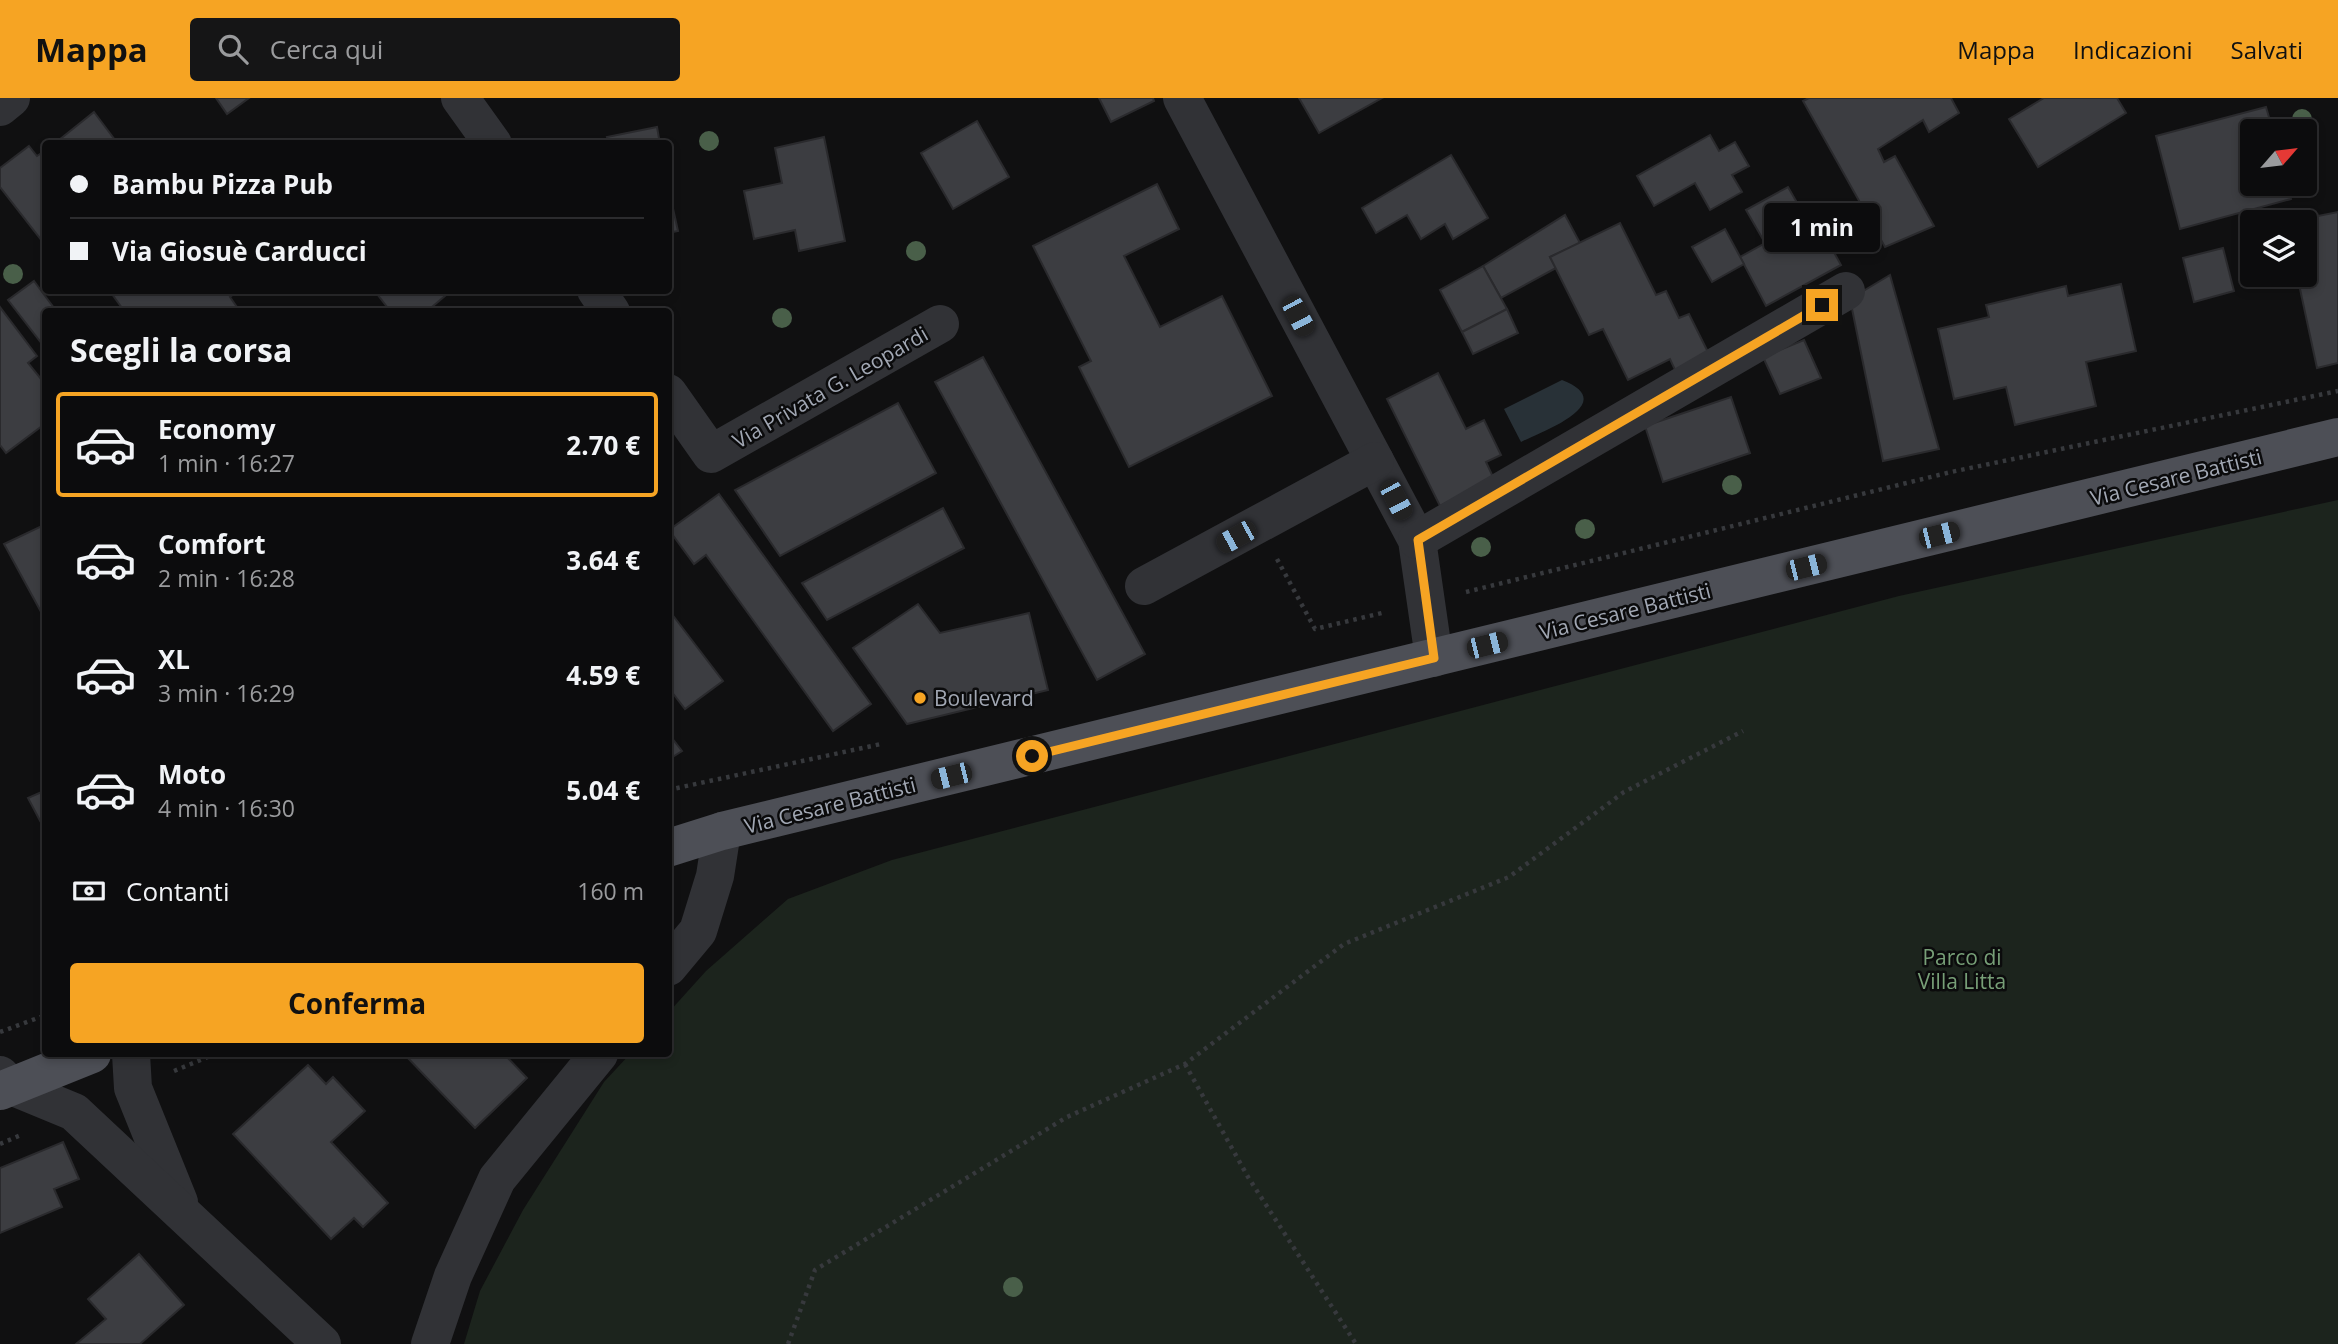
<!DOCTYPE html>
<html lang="it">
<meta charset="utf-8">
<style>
body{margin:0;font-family:"Open Sans",sans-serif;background:#151516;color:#f1f3f6;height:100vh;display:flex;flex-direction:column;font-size:26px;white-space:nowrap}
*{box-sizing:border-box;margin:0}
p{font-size:23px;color:#9a9b9d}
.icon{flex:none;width:38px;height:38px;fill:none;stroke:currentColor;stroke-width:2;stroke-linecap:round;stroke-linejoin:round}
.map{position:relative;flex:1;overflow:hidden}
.panel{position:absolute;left:42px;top:210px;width:630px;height:749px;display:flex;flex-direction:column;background:#0c0c0d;border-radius:7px;box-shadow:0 4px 10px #0003,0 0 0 2px #2c2c2e}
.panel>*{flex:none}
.top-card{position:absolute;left:42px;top:42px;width:630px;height:154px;border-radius:7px;box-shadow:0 4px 10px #0003,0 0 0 2px #2c2c2e;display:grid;align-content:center;height:154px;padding:0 28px;background:#0c0c0d}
.needle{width:46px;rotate:62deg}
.controls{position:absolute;left:2240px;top:21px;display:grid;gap:14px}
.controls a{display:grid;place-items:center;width:77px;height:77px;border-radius:7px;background:#0c0c0d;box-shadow:0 4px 10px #0003,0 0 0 2px #2c2c2e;font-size:35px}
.end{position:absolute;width:32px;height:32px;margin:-16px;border:9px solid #f6a423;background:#111;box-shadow:0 0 0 4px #111}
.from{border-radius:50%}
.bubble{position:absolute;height:49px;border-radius:7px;background:#0c0c0d;box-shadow:0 4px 10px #0003,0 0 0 2px #2c2c2e;font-size:23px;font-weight:700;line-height:49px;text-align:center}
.car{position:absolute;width:21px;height:42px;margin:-21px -10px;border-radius:9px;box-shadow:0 0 5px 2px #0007;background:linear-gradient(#222 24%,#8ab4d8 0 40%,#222 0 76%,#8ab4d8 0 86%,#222 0)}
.top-card b{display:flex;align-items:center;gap:24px;height:66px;font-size:26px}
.top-card b+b{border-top:2px solid #2c2c2e}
.top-card i{width:18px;height:18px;background:#f1f3f6}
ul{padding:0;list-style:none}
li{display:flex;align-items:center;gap:21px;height:105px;margin:0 14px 10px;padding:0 14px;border:4px solid transparent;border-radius:7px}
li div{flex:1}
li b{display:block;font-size:26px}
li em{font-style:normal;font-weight:700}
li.current{border-color:#f6a423}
li>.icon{width:63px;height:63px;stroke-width:1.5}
h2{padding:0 28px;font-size:32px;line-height:84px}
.pay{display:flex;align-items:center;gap:18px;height:77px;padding:0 28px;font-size:26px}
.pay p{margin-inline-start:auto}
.action{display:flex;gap:14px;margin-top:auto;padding:14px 28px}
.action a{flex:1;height:80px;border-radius:7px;background:#f6a423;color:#111;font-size:28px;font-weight:700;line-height:80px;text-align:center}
header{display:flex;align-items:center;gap:42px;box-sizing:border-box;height:98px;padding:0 35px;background:#f6a423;color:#111}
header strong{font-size:33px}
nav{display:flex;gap:38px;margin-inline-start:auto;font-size:24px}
.search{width:490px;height:63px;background:#151516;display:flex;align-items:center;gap:18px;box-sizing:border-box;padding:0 24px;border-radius:7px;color:#9a9b9d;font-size:26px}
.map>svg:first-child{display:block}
.green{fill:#1c241d}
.water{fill:#283137}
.building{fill:#3c3d41;stroke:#2a2a2d;stroke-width:2}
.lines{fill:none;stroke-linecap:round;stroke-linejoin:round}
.path{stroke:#37393d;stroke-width:4.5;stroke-dasharray:3.5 5;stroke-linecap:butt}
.minor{stroke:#313236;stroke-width:38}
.major{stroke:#4d4f56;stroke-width:38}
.tree{fill:#495f49}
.route{stroke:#f6a423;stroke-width:9}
.poi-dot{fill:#f6a423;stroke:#0b0b0c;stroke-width:2.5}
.labels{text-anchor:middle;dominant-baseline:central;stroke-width:5;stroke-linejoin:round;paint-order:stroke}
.street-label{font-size:21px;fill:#a1a7b3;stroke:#0b0b0c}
.poi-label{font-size:21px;fill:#a1a7b3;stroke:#0b0b0c;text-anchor:start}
.park-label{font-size:21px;fill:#779f77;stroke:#0b0b0c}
</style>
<header>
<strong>Mappa</strong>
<div class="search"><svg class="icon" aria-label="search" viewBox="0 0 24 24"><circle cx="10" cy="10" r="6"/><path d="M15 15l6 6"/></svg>Cerca qui</div>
<nav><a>Mappa</a><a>Indicazioni</a><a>Salvati</a></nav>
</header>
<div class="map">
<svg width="2338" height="1246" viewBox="0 0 2338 1246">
<rect width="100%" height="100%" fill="#101011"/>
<path class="green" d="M2338,402V1246H464L480,1193L523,1112L604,984L630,956H668L669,914L706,873L788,801L892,762L1899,498Z"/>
<path class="water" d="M1562,282C1621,305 1543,333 1521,344L1504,311Z"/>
<g class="building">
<path d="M216,0H249L227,16Z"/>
<path d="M1099,0H1153L1154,3L1111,24Z"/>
<path d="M1299,0H1382L1319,35Z"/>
<path d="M1809,0H1951L1959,15L1929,34L1923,22L1878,51L1884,64L1895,58L1934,128L1885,149L1803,3Z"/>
<path d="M2044,0H2117L2126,15L2038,69L2009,21Z"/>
<path d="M2266,9L2273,33H2252V86H2287L2291,101L2180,131L2156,38Z"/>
<path d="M94,14L118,46H54Z"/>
<path d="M977,23L1009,79L953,111L921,55Z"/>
<path d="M657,29L660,46H609L607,39Z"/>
<path d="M1710,37L1719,53L1735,44L1749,68L1732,77L1742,94L1710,112L1695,85L1654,108L1637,78Z"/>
<path d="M824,39L845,143L799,153L795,132L754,141L744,93L782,85L775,50Z"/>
<path d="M29,48L37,58L46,52V148L0,89V70Z"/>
<path d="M1451,57L1488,120L1453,141L1445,126L1421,141L1407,117L1376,135L1362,110Z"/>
<path d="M1157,86L1179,131L1124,158L1160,229L1222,198L1272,298L1129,369L1079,269L1091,263L1033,148Z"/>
<path d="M668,88L678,133L668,135Z"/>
<path d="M1788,89L1807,122L1765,145L1746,112Z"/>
<path d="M2338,114V265L2317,270L2297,177H2305V124H2288Z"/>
<path d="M1565,117L1580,145L1550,159L1556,170L1501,200L1483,168Z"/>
<path d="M1814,118L1841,167L1766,208L1740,159Z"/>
<path d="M1620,125L1656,197L1666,193L1679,220L1689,216L1710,258L1676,274L1670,261L1628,282L1603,231L1589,237L1550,159Z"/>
<path d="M1725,131L1744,166L1712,184L1692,149Z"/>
<path d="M2223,150L2234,193L2194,204L2183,160Z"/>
<path d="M1483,168L1507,211L1462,234L1440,192Z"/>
<path d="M1890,177L1939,351L1883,363L1850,201Z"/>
<path d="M34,183L57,214H46V251L8,202Z"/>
<path d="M2121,186L2136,253L2086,264L2096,308L2015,327L2006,289L1954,301L1938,231L1989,219L1986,207L2066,188L2068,198Z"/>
<path d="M109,192H239L230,199L239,212L125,214Z"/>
<path d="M374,192H452L426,214H391Z"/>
<path d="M0,209L37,258L28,265L46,287V325L6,355L0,347Z"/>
<path d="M1507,211L1518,235L1473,256L1462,234Z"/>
<path d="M1804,242L1821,280L1780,296L1763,259Z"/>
<path d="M983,259L1145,556L1097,582L935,284Z"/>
<path d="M1438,275L1466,331L1484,322L1501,357L1486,364L1494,381L1440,408L1387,301Z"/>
<path d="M1731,299L1750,355L1663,384L1645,328Z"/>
<path d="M898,305L936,375L780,458L735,392Z"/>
<path d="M719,396L871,606L833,633L706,457L694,466L669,432Z"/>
<path d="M943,410L964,450L827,522L802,485Z"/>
<path d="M46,426V523L4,446Z"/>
<path d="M918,506L940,535L1029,515L1048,592L907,626L853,550Z"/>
<path d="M668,511L723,583L685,611L668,589Z"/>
<path d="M668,635L682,653L668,662Z"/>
<path d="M46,692V734L28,700Z"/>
<path d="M404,956H504L527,980L475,1030Z"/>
<path d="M308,967L326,986L333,979L365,1013L331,1044L388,1105L363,1129L354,1120L331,1141L233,1036Z"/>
<path d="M63,1044L79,1081L54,1091L62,1109L0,1135V1070Z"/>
<path d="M139,1156L184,1207L140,1246H76L106,1221L88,1201Z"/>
</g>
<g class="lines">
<g class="path">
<path d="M1277,461L1315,531L1386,514"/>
<path d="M1466,494L1951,374L2338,293"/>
<path d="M668,692L881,646"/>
<path d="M0,934L46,917"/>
<path d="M1185,966L1248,1079L1356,1246"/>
<path d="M174,973L215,956"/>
<path d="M0,1046L21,1037"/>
<path d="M788,1246L815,1172L1067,1019L1185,966L1344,846L1509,779L1624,694L1743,633"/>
</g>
<g class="minor">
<path d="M460,0L493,46"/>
<path d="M1182,0L1417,442L1434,560"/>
<path d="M0,9L11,0"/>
<path d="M596,192L611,214"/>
<path d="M668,295L711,356L940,226"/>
<path d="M1417,442L1846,193"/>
<path d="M1144,488L1375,363"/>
<path d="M668,869L698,833L715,778L722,733"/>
<path d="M131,956L133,990L179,1104"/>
<path d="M0,977L11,988L74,1014L322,1246"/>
<path d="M430,1246L453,1178L497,1081L599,956"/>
</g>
<g class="major">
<path d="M668,750L722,733L2338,339"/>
<path d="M0,993L92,956"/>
</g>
</g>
<g class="tree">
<circle cx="2302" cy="21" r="10"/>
<circle cx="709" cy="43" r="10"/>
<circle cx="916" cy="153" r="10"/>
<circle cx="13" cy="176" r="10"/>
<circle cx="782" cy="220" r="10"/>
<circle cx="1732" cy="387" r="10"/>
<circle cx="1585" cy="431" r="10"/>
<circle cx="1481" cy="449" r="10"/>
<circle cx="1013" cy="1189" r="10"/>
</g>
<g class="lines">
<path class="route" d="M1032,658L1434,560L1418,442L1822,207"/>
</g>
<circle class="poi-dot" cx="920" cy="600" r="7"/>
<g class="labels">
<g class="street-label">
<text transform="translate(830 289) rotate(-30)">Via Privata G. Leopardi</text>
<text transform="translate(2176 379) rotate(-14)">Via Cesare Battisti</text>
<text transform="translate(1625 513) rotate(-14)">Via Cesare Battisti</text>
<text transform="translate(830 707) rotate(-14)">Via Cesare Battisti</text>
</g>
<g class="poi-label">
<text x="934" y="600">Boulevard</text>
</g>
<g class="park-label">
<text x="1962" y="859">Parco di<tspan x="1962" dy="24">Villa Litta</tspan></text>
</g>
</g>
</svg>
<div class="controls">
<a><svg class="needle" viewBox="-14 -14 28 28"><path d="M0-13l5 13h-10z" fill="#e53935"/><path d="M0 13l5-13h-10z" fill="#9a9b9d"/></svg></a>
<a><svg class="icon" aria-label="layers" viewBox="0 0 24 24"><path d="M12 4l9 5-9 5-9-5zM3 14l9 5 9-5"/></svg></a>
</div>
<i class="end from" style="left:1032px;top:658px"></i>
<i class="end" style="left:1822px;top:207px"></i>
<div class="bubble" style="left:1764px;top:105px;width:116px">1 min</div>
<i class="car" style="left:1298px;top:218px;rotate:152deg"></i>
<i class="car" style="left:1396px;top:402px;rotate:152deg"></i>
<i class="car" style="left:1939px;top:437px;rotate:76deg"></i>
<i class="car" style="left:1236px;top:439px;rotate:241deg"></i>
<i class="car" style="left:1806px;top:469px;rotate:76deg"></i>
<i class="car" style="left:1487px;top:547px;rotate:76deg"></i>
<i class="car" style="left:951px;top:678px;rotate:256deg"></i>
<div class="top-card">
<b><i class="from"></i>Bambu Pizza Pub</b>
<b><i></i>Via Giosuè Carducci</b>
</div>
<section class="panel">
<h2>Scegli la corsa</h2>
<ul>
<li class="current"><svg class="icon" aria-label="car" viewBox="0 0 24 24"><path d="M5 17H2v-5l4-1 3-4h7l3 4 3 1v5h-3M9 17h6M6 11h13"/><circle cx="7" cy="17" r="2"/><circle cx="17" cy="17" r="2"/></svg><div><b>Economy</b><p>1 min · 16:27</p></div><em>2.70 €</em></li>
<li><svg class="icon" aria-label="car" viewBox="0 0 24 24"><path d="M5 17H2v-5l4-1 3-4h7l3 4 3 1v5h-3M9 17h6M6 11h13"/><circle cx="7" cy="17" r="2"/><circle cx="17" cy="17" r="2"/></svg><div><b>Comfort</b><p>2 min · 16:28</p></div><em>3.64 €</em></li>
<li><svg class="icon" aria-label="car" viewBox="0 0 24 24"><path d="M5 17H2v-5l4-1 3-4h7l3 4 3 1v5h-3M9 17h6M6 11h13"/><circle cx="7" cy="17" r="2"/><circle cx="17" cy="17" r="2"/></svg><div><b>XL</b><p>3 min · 16:29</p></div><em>4.59 €</em></li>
<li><svg class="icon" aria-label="car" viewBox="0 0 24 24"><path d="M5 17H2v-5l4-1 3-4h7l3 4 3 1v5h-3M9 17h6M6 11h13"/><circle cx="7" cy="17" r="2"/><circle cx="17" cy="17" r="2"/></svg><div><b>Moto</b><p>4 min · 16:30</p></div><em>5.04 €</em></li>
</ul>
<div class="pay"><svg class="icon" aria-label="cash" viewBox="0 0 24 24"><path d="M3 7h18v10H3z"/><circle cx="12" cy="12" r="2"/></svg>Contanti<p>160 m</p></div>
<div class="action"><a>Conferma</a></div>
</section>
</div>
